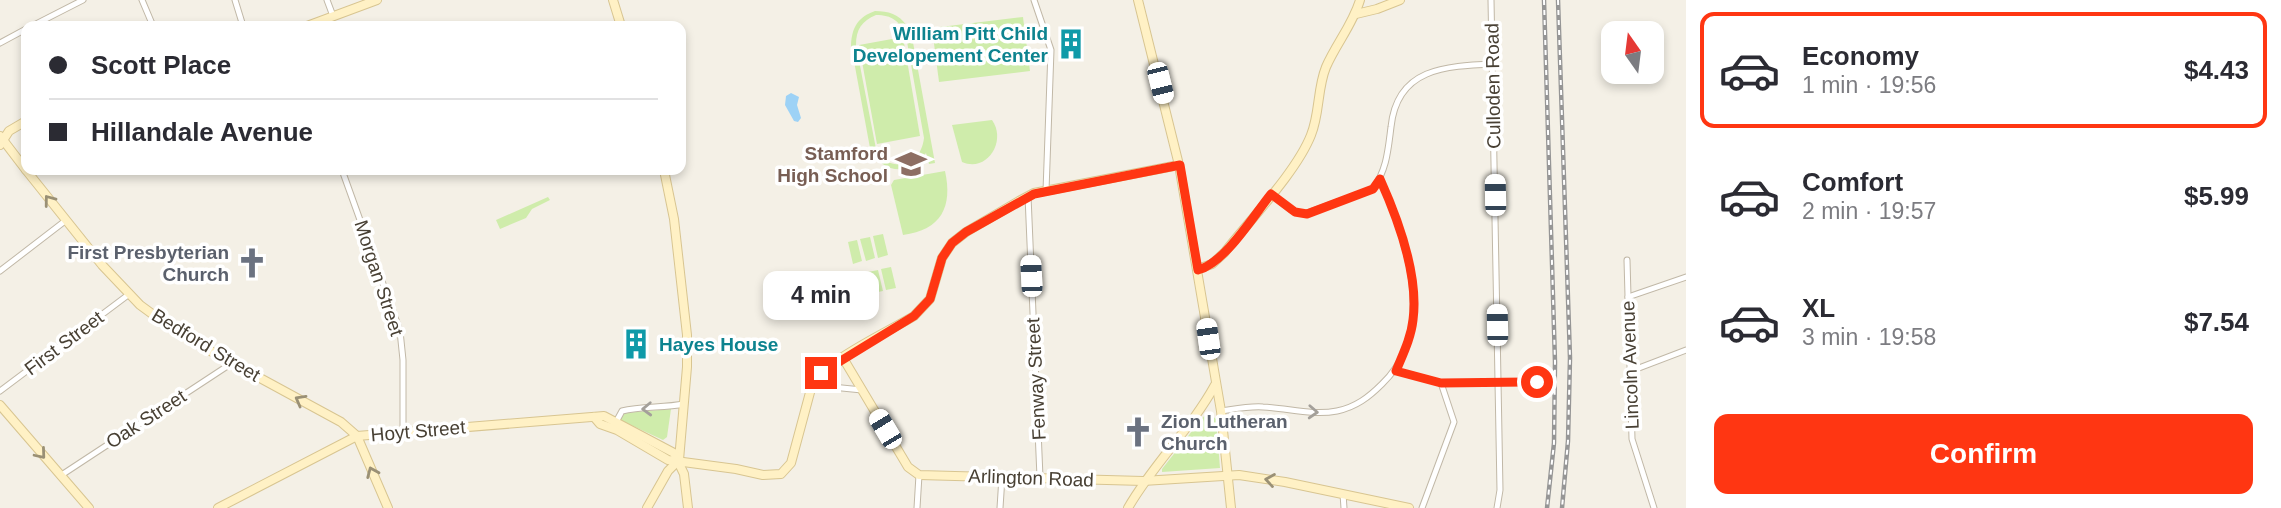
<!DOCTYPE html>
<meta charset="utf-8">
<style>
body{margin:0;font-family:Helvetica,sans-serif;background:#f7f7f7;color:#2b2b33;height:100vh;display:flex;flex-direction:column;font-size:26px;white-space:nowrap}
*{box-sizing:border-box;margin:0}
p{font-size:23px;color:#7c7c81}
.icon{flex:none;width:38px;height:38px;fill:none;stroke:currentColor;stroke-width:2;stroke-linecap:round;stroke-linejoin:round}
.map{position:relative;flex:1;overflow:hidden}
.details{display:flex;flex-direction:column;background:#fff;width:595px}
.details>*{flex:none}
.banner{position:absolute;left:21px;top:21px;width:665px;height:154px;border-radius:14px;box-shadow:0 4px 10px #0003;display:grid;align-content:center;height:154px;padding:0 28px;background:#fff}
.needle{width:46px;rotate:346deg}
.controls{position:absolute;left:1601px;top:21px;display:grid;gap:14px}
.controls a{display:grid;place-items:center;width:63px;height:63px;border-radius:14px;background:#fff;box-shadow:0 4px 10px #0003;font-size:35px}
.end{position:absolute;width:32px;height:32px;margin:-16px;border:9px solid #ff3612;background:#fff;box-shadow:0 0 0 4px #fff}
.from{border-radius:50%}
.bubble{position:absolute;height:49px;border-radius:14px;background:#fff;box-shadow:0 4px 10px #0003;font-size:23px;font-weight:700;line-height:49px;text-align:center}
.car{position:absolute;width:21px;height:42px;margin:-21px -10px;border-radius:9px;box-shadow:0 0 5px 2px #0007;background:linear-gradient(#fff 24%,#345 0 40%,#fff 0 76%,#345 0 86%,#fff 0)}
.banner b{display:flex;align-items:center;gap:24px;height:66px;font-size:26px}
.banner b+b{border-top:2px solid #e1e1e2}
.banner i{width:18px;height:18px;background:#2b2b33}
ul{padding:12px 0 0;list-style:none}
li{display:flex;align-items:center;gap:21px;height:116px;margin:0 14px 10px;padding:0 14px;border:4px solid transparent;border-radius:14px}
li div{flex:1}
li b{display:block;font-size:26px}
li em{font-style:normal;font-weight:700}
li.on{border-color:#ff3612}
li>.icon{width:63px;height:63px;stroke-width:1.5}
.cta{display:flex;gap:14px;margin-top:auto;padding:14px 28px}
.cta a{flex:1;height:80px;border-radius:14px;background:#ff3612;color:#fff;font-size:28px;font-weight:700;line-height:80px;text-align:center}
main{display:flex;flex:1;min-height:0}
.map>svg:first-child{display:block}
.green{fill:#cfecab;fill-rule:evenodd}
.water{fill:#9dd2f6}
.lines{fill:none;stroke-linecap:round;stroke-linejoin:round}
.street-casing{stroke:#c1b8a7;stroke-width:7}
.secondary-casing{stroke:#d8c591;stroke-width:10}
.street{stroke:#fff;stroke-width:5}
.secondary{stroke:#fff1c5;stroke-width:8}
.rail-casing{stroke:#969696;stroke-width:4.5}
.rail{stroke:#fff;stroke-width:2;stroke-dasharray:5;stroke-linecap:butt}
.oneway{stroke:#9a9075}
.oneway2{stroke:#a4a09a}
.route{stroke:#ff3612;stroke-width:9}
.labels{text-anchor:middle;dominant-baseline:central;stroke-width:7;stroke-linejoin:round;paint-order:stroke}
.culture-label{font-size:19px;font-weight:bold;fill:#0d838f;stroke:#fff;text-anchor:end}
.street-label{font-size:19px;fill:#484034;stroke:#fff}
.education-label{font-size:19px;font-weight:bold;fill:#785e54;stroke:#fff;text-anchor:end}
.worship-label{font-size:19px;font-weight:bold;fill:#5b616d;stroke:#fff;text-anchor:end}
</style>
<main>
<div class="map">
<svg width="1686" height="508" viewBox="0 0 1686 508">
<rect width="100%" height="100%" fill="#f4f0e6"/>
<g class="green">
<path d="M875,11C888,11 899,14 907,26H910L935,163L929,164L926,153C910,177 882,174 870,148L851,45C852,27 858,17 875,11ZM876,15C892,15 900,21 906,36L924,138C921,165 895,173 877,154L856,45C856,29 862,21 876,15Z"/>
<path d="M1023,17L1030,71L939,82L932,28Z"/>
<path d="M903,37L920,136L877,144L859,45Z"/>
<path d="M992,120C1007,141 987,173 962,162L952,125Z"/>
<path d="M945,171C953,207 941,230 903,235L891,185L894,180Z"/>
<path d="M548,197L550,200L532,209L526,218L500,229L496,220Z"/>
<path d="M883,234L888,255L878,258L873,236Z"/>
<path d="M870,237L875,258L866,261L860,239Z"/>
<path d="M857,240L862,261L853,264L848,242Z"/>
<path d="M891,267L896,288L886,290L881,269Z"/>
<path d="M878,270L883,291L873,293L868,272Z"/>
<path d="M671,409L667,437L663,440L620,420L625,413Z"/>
<path d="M1210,414L1216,419L1220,468L1162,472V469L1200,421L1205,415Z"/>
</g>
<path class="water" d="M791,93L799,97L797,105L801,118L798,122L794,121L785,105L786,96Z"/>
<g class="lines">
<g class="street-casing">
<g id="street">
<path d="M142,0L153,26"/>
<path d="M235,0L243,26"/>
<path d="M327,0L333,16"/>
<path d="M1034,0L1051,50L1046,191"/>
<path d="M1491,0L1500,490L1497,508"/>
<path d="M32,26L83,0"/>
<path d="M0,43L26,29"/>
<path d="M342,170L400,331L403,360V431"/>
<path d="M1271,194L1291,210L1304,214L1373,189C1387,169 1388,150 1391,127C1397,68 1445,66 1494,64"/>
<path d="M1028,196L1040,477"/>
<path d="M1627,260L1632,439L1654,508"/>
<path d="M0,271L65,221"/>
<path d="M1628,297L1686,277"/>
<path d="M1396,371L1441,383L1537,382"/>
<path d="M1631,371L1686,350"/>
<path d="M812,385L862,390"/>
<path d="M0,391L128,295"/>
<path d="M1221,411C1235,409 1249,406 1263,407C1288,408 1312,416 1337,411C1356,407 1369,397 1382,384C1438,330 1407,240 1380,179"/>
<path d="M616,422L622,411C641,406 663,408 684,404"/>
<path d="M60,476L232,363"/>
<path d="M1343,494L1344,508"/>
<path d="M917,508L919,475"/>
<path d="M1000,508L1002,477"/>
<path d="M1422,508L1454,422L1441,383"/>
</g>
</g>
<g class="secondary-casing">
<g id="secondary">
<path d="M613,0L621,26"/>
<path d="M1138,0L1179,165L1221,411L1231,508"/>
<path d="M1356,14L1377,9L1400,0"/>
<path d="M307,26L377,0"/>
<path d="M0,136L26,170"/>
<path d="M0,145L9,131L26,121"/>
<path d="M26,170L102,265L140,305L181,335L341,422L357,436L388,508"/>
<path d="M664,170L674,219L687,335V367L679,460"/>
<path d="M1198,269L1212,264L1225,252C1250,220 1297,171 1311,135C1320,113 1317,89 1326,67C1336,44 1353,24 1360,0"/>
<path d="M843,358L908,467L919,475L1143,481L1239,475L1285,482L1409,508"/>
<path d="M0,405L89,508"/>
<path d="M594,417L600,424L617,430L668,460L736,469L763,475L781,474L791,463L812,385C828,359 886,333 914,316L930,299L942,258L952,243L966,232L1019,201L1034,193L1179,165"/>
<path d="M218,508L357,436L604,416L674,453L684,474L688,508"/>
<path d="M647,508L668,471L679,460"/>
<path d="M1128,508C1153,464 1191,429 1215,385"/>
</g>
</g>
<use href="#street" class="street"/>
<use href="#secondary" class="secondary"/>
<g class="rail-casing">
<g id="rail">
<path d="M1544,0L1555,362L1554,443L1547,508"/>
<path d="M1558,0L1570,358L1568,441L1562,508"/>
</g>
</g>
<use href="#rail" class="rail"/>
</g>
<defs><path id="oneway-chevron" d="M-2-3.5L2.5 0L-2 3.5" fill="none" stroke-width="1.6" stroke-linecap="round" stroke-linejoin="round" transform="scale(1.75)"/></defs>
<g class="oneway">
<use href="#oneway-chevron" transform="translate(49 200) rotate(-127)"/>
<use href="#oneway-chevron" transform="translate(300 400) rotate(-151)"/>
<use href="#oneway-chevron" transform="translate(41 454) rotate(50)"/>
<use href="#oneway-chevron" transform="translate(372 472) rotate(-113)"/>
<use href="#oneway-chevron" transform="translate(1270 480) rotate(-171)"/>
</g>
<g class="oneway2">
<use href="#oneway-chevron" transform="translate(647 409) rotate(178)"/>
<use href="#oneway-chevron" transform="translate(1313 412) rotate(3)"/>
</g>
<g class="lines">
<path class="route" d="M821,373L914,316L930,299L942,258L952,243L966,232L1034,194L1180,165L1198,270C1225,263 1254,215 1271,194L1295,212L1307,214L1373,189L1380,179C1398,219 1419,275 1413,320C1411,338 1403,354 1396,371L1441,383L1537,382"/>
</g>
<defs>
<g id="building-bare" transform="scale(2.415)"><path d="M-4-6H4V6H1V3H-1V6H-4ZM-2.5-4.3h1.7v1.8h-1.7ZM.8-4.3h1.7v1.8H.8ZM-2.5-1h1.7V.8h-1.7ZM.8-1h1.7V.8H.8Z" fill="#0f9aa8" stroke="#fff" stroke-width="2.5" paint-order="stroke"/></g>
<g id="school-bare" transform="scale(2.415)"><path d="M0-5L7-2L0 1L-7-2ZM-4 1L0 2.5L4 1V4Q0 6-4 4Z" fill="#8d6e63" stroke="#fff" stroke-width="2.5" paint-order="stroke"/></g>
<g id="church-bare" transform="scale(2.415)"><path d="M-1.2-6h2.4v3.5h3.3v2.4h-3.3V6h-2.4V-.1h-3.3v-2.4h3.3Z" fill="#6b7280" stroke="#fff" stroke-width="2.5" paint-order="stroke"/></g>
</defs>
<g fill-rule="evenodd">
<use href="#building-bare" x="1071" y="44"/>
<use href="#school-bare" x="911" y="164"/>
<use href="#church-bare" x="252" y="263"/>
<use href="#building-bare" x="636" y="344"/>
<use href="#church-bare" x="1138" y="432"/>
</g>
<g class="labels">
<g class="culture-label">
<text x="1048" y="33">William Pitt Child<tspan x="1048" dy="22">Developement Center</tspan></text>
<text x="659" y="344" text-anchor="start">Hayes House</text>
</g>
<g class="street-label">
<text transform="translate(1493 86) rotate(-91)">Culloden Road</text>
<text transform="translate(379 278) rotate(72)">Morgan Street</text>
<text transform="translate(64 343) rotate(-37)">First Street</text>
<text transform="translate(206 345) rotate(31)">Bedford Street</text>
<text transform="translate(1630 365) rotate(-92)">Lincoln Avenue</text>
<text transform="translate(1036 379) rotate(-93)">Fenway Street</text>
<text transform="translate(146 419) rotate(-33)">Oak Street</text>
<text transform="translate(418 431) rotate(-5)">Hoyt Street</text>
<text transform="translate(1031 478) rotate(2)">Arlington Road</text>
</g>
<g class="education-label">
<text x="888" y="153">Stamford<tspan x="888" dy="22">High School</tspan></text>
</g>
<g class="worship-label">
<text x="229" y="252">First Presbyterian<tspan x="229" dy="22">Church</tspan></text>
<text x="1161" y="421" text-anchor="start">Zion Lutheran<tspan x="1161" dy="22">Church</tspan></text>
</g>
</g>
</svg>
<div class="controls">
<a><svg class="needle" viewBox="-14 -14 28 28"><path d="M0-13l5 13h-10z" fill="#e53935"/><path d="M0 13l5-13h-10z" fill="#7c7c81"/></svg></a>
</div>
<i class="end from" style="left:1537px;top:382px"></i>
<i class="end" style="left:821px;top:373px"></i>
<div class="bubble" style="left:763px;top:271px;width:116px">4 min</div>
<i class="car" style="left:1160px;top:83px;rotate:166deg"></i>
<i class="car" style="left:1495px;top:195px;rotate:359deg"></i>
<i class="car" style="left:1031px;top:276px;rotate:357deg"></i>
<i class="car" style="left:1497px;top:325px;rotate:359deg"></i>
<i class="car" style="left:1208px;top:339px;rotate:352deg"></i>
<i class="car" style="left:885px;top:429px;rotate:329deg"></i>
<div class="banner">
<b><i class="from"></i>Scott Place</b>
<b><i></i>Hillandale Avenue</b>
</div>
</div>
<section class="details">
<ul>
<li class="on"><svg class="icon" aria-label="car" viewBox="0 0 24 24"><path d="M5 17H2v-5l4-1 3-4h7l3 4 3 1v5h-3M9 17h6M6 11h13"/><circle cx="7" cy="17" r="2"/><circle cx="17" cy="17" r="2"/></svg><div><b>Economy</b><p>1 min · 19:56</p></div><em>$4.43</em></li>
<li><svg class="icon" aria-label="car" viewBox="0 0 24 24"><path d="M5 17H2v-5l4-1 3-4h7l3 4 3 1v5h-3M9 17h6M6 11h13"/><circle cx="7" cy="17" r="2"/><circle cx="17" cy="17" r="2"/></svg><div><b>Comfort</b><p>2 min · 19:57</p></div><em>$5.99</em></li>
<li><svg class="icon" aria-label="car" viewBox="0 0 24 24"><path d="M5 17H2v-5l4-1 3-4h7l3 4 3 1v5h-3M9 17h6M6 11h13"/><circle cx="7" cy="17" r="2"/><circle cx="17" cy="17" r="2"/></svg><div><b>XL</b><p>3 min · 19:58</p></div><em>$7.54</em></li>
</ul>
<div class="cta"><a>Confirm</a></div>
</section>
</main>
